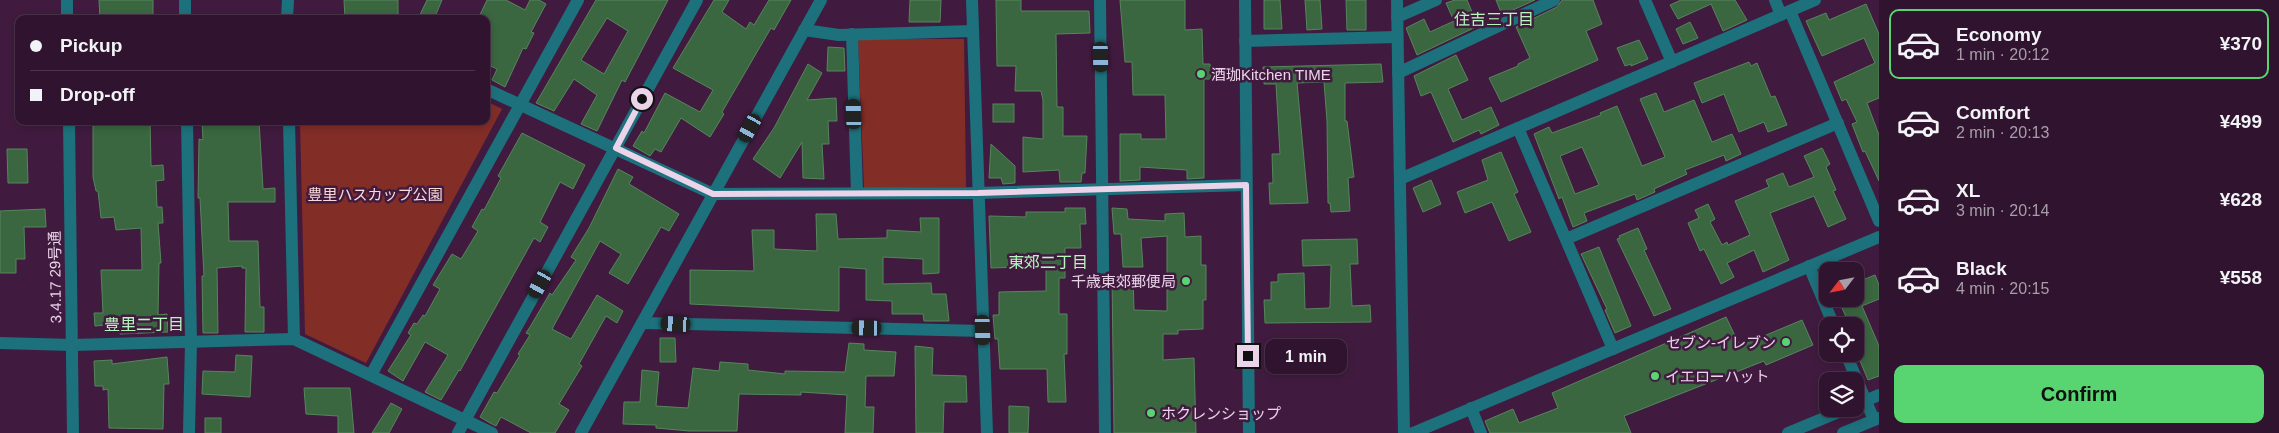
<!DOCTYPE html>
<meta charset="utf-8">
<style>
body{margin:0;font-family:Arial,"Noto Sans JP",sans-serif;background:#3c213b;color:#f1f3f6;height:100vh;display:flex;flex-direction:column;font-size:19px;white-space:nowrap}
*{box-sizing:border-box;margin:0}
p{font-size:16px;color:#a89eaa}
.icon{flex:none;width:28px;height:28px;fill:none;stroke:currentColor;stroke-width:2;stroke-linecap:round;stroke-linejoin:round}
.map{position:relative;flex:1;overflow:hidden}
.side{display:flex;flex-direction:column;background:#30142f;width:400px}
.side>*{flex:none}
.banner{position:absolute;left:15px;top:15px;width:475px;height:110px;border-radius:10px;box-shadow:0 2px 8px #0003,0 0 0 1px #4b334b;display:grid;align-content:center;height:110px;padding:0 15px;background:#30142f}
.needle{width:32px;rotate:238deg}
.buttons{position:absolute;left:1819px;top:262px;display:grid;gap:10px}
.buttons a{display:grid;place-items:center;width:45px;height:45px;border-radius:10px;background:#30142f;box-shadow:0 2px 8px #0003,0 0 0 1px #4b334b;font-size:25px}
.end{position:absolute;width:22px;height:22px;margin:-11px;border:6px solid #ebd3ea;background:#111;box-shadow:0 0 0 2px #111}
.from{border-radius:50%}
.bubble{position:absolute;height:35px;border-radius:10px;background:#30142f;box-shadow:0 2px 8px #0003,0 0 0 1px #4b334b;font-size:16px;font-weight:800;line-height:35px;text-align:center}
.car{position:absolute;width:15px;height:30px;margin:-15px -8px;border-radius:6px;box-shadow:0 0 4px 1px #0007;background:linear-gradient(#222 24%,#8ab4d8 0 40%,#222 0 76%,#8ab4d8 0 86%,#222 0)}
.banner b{display:flex;align-items:center;gap:18px;height:48px;font-size:19px}
.banner b+b{border-top:1px solid #4b334b}
.banner i{width:12px;height:12px;background:#f1f3f6}
ul{padding:9px 0 0;list-style:none}
li{display:flex;align-items:center;gap:15px;height:70px;margin:0 10px 8px;padding:0 5px;border:2px solid transparent;border-radius:10px}
li div{flex:1}
li b{display:block;font-size:19px}
li em{font-style:normal;font-weight:800}
li.on{border-color:#58d570}
li>.icon{width:45px;height:45px;stroke-width:1.5}
.button{display:flex;gap:10px;margin-top:auto;padding:10px 15px}
.button a{flex:1;height:58px;border-radius:10px;background:#58d570;color:#111;font-size:20px;font-weight:800;line-height:58px;text-align:center}
main{display:flex;flex:1;min-height:0}
.map>svg:first-child{display:block}
.green{fill:#832d27}
.building{fill:#3a6640;stroke:#57855d;fill-rule:evenodd}
.lines{fill:none;stroke-linecap:round;stroke-linejoin:round}
.minor{stroke:#1d717c;stroke-width:12}
.tertiary{stroke:#1d717c;stroke-width:12}
.route{stroke:#ebd3ea;stroke-width:6}
.poi-dot{fill:#58d570;stroke:#401b3f;stroke-width:2}
.labels{text-anchor:middle;dominant-baseline:central;stroke-width:5;stroke-linejoin:round;paint-order:stroke}
.poi-label{font-size:15px;fill:#ebd3ea;stroke:#401b3f;text-anchor:start}
.park-label{font-size:15px;fill:#fad9d5;stroke:#401b3f}
.street-label{font-size:15px;fill:#ebd3ea;stroke:#401b3f}
.neighbourhood-label{font-size:16px;fill:#b7f6bd;stroke:#401b3f}
</style>
<main>
<div class="map">
<svg width="1879" height="433" viewBox="0 0 1879 433">
<rect width="100%" height="100%" fill="#401b3f"/>
<g class="green">
<path d="M858,39H964L966,187L864,188Z"/>
<path d="M486,101L502,109L366,363L305,334L300,121H486Z"/>
</g>
<g class="building">
<path d="M99,0H153V16L100,19Z"/>
<path d="M344,0H398V19H345Z"/>
<path d="M427,0H442L434,19H418Z"/>
<path d="M487,0H506L525,10L530,0H539L546,4L531,32L534,33L526,49L523,48L505,87L492,80L497,69L486,64V19H478Z"/>
<path d="M596,0H668L625,82L622,80L597,131L581,124L597,95L574,79L554,111L536,103ZM607,18L628,31L604,74L581,60Z"/>
<path d="M714,0H729L722,12L746,29L750,22L754,25L769,0H791L774,30L771,28L722,112L724,114L710,137L681,118L661,152L655,149L650,156L633,146L642,131L644,133L665,93L700,112L713,90L673,68Z"/>
<path d="M910,0H941L940,22H909Z"/>
<path d="M996,0H1021V11H1089L1090,33L1056,34L1057,107H1063V136H1087L1085,173H1082L1081,182H1060L1059,170L1023,172V137L1043,139V100L1041,91H1015L1016,66H997Z"/>
<path d="M1120,0H1185V30L1202,29L1203,64H1210L1211,79H1204V178L1187,179V170L1140,167V180L1120,181V134H1141V139H1166L1165,95H1133L1132,62H1125Z"/>
<path d="M1264,0H1280L1282,29H1264Z"/>
<path d="M1305,0H1320L1322,29L1307,30Z"/>
<path d="M1346,0H1366V30H1347Z"/>
<path d="M1455,0H1467L1478,26L1417,55L1406,28L1424,19L1430,32L1454,21L1446,3Z"/>
<path d="M1496,0H1535L1502,15Z"/>
<path d="M1562,0H1593L1602,24L1586,31L1598,60L1501,102L1489,78L1518,66V64L1530,58L1516,27L1557,7Z"/>
<path d="M1681,0H1735L1747,20L1723,31L1711,4L1678,19L1670,5Z"/>
<path d="M1866,4L1879,34V98L1867,103L1879,135V181L1865,151L1863,152L1852,124L1857,122L1846,99L1842,101L1834,82L1875,63L1864,38L1822,56L1806,21L1826,13L1829,20Z"/>
<path d="M1690,22L1698,38L1683,44L1676,29Z"/>
<path d="M1639,40L1648,59L1631,66V64L1625,66L1617,48Z"/>
<path d="M828,47L844,48L845,71H827Z"/>
<path d="M1456,55L1468,80L1448,89L1462,120L1491,107L1499,125L1481,134L1479,130L1453,142L1431,92L1421,96L1414,76Z"/>
<path d="M1749,62L1751,66L1757,63L1771,97L1775,96L1787,125L1768,132L1764,122L1739,132L1724,94L1702,103L1694,83Z"/>
<path d="M808,64L822,73L807,100L836,98L837,121H828L829,144H822L824,179L803,178L802,142L780,178L753,159L774,128Z"/>
<path d="M1381,64L1383,82L1345,83V121H1347L1354,177L1348,178L1350,211L1331,212L1330,203H1328L1327,121L1324,82L1297,83L1308,203L1270,204L1269,183H1273L1272,154H1280L1276,84H1264L1263,67Z"/>
<path d="M1656,93L1664,112L1694,100L1712,142L1732,134L1741,154L1726,161L1724,155L1685,170L1687,174L1654,189L1655,192L1637,200L1635,194L1584,213L1587,221L1573,227L1562,197L1559,199L1534,134L1549,127L1552,133L1601,115L1600,113L1617,106L1642,166L1665,157L1640,99ZM1582,147L1599,185L1575,194L1560,156Z"/>
<rect x="993" y="104" width="21" height="18"/>
<path d="M93,121H150L151,166L163,165L164,180L156,181L157,207H162L163,223H158L161,263H159L158,315L167,314L168,332L120,334L119,324L95,326L94,313H103L101,270H142L141,228L116,230L114,217L101,218L98,191H96L93,177Z"/>
<path d="M202,121H259L263,189L275,188V202H228L229,241H258L260,307H264V332H245L246,268H242V266L217,268L218,333H203L202,276H204L200,198H198L199,139L203,140Z"/>
<path d="M522,133L585,165L573,189L560,182L540,222L548,227L540,242L534,238L460,371L459,370L441,400L425,392L448,355L425,342L403,381L388,371L411,335L408,333L414,323L417,324L423,315L425,316L440,289L433,285L452,254L461,259L478,231L472,227L482,209L484,210L501,178L498,176Z"/>
<path d="M991,144L1015,166V183L1003,184L1001,178H989Z"/>
<path d="M1822,148L1830,164L1826,167L1836,190L1833,191L1846,219L1828,227L1814,196L1770,213L1789,260L1763,272L1754,250L1727,263L1734,277L1721,284L1704,249L1700,251L1688,223L1699,218L1695,210L1708,204L1715,219L1710,222L1722,245L1727,242L1728,245L1750,235L1735,201L1769,187L1766,180L1783,173L1789,187L1814,177L1804,156Z"/>
<path d="M7,149H27L28,183H8Z"/>
<path d="M1501,152L1518,192L1514,194L1531,232L1509,241L1492,202L1465,213L1457,192L1488,180L1482,160Z"/>
<path d="M618,169L633,177L629,184L679,214L669,231L661,227L628,284L609,273L621,254L600,241L552,329L571,339L597,295L623,311L617,323L606,316L579,364L582,366L559,404L569,410L555,433H531L501,417L496,426L490,423L480,417L494,392L497,393L520,355L518,354L530,335L526,333L530,327L550,293L552,295L576,260L571,257L589,228Z"/>
<path d="M1431,180L1441,204L1423,212L1413,188Z"/>
<path d="M1065,208H1085L1086,224H1080L1081,248H1065V278H1059V314H1067V354H1064L1066,402H1048L1047,369H1000L998,339H995L993,315H999V292L1046,291V266L991,268L989,216L1026,217V212H1065Z"/>
<path d="M1112,208L1127,209L1128,219L1165,221V214L1184,213L1185,237L1201,236V265H1206V300H1203V329L1178,330V334H1163V360L1194,358L1196,433H1114L1112,276H1133L1134,310L1167,311V236L1141,238L1143,267H1123L1121,234H1114Z"/>
<path d="M45,209L46,227H24L25,259H16V273H0V211Z"/>
<path d="M816,214H836L838,239L887,238V230L921,232L920,218H939V273L923,274V259L883,257V284L931,283L932,294H946L949,321H924L923,314H892V301L866,300V269L839,267V311L690,304V270L754,271L752,230H774V249L817,251Z"/>
<path d="M1638,228L1647,249L1644,250L1671,309L1654,316L1617,239L1620,238L1619,236Z"/>
<path d="M1357,239L1358,264H1350L1352,306L1370,305L1371,322L1265,323L1264,300H1271V282H1278V274L1304,273L1305,309L1329,308L1330,306L1331,265L1303,266L1302,240Z"/>
<path d="M1599,247L1631,326L1615,333L1605,310L1607,309L1581,254Z"/>
<path d="M1875,275L1879,285V299L1862,306L1879,346V376L1868,380L1855,349V326H1850L1838,299H1855V283Z"/>
<path d="M1726,317L1740,346L1802,320L1813,345L1766,365L1764,361L1624,416L1631,433H1490L1485,421L1513,409L1519,423L1558,408L1552,393Z"/>
<path d="M660,338H675L676,362H660Z"/>
<path d="M849,343L864,344V350L896,352L894,376H866L865,407H874L873,433H845L847,395L801,392V395L739,394L737,431H689L656,428V425L623,424L624,402H640L642,370L659,372L656,406L688,408L693,368L719,371L720,362L748,364V370L785,374V371L845,372Z"/>
<path d="M915,346L933,348L932,375L966,376L967,402H944L943,433H916Z"/>
<path d="M236,355L252,356L250,397L202,394L203,371L235,372Z"/>
<path d="M167,357L169,384H164L163,429L109,428L108,389L103,390V386H95L94,361L112,360V364Z"/>
<path d="M304,388H350L354,433H338V416L306,414Z"/>
<path d="M391,403L402,409L389,433H372Z"/>
<path d="M1009,406L1029,407L1028,433H1009Z"/>
<rect x="205" y="418" width="16" height="15"/>
</g>
<g class="lines">
<g class="minor">
<path d="M185,0V19"/>
<path d="M972,0L987,433"/>
<path d="M1100,0L1105,433"/>
<path d="M1397,0L1404,433"/>
<path d="M1645,0L1672,62"/>
<path d="M1775,0L1781,15"/>
<path d="M1790,11L1879,221"/>
<path d="M1397,17L1436,0"/>
<path d="M287,19L288,0"/>
<path d="M804,30L839,35L973,31"/>
<path d="M852,34L857,193"/>
<path d="M1245,41L1397,37"/>
<path d="M1398,73L1554,0"/>
<path d="M486,89L713,194L978,193L1246,185"/>
<path d="M187,121L191,342L189,433"/>
<path d="M289,121L294,339"/>
<path d="M1518,128L1613,349"/>
<path d="M1400,179L1815,0"/>
<path d="M1566,239L1838,123"/>
<path d="M1809,266L1834,326"/>
<path d="M642,323L983,331"/>
<path d="M0,343L72,345L294,339L492,433"/>
<path d="M1846,354L1874,420"/>
<path d="M371,375L578,0"/>
<path d="M1471,408L1481,433"/>
<path d="M458,433L697,0"/>
<path d="M581,433L821,0"/>
<path d="M1413,433L1879,237"/>
</g>
<g class="tertiary">
<path d="M67,0V19"/>
<path d="M1245,0L1249,433"/>
<path d="M69,121L73,433"/>
<path d="M1855,405L1879,395"/>
<path d="M1788,433L1846,409"/>
<path d="M1843,433L1879,418"/>
</g>
</g>
<g class="lines">
<path class="route" d="M642,99L616,148L713,194L978,193L1246,185L1248,356"/>
</g>
<g class="poi-dot">
<circle cx="1201" cy="74" r="5"/>
<circle cx="1186" cy="281" r="5"/>
<circle cx="1786" cy="342" r="5"/>
<circle cx="1655" cy="376" r="5"/>
<circle cx="1151" cy="413" r="5"/>
</g>
<g class="labels">
<g class="poi-label">
<text x="1211" y="74">酒珈Kitchen TIME</text>
<text x="1176" y="281" text-anchor="end">千歳東郊郵便局</text>
<text x="1776" y="342" text-anchor="end">セブン-イレブン</text>
<text x="1665" y="376">イエローハット</text>
<text x="1161" y="413">ホクレンショップ</text>
</g>
<g class="park-label">
<text x="375" y="194">豊里ハスカップ公園</text>
</g>
<g class="street-label">
<text transform="translate(55 277) rotate(-91)">3.4.17 29号通</text>
</g>
<g class="neighbourhood-label">
<text x="1494" y="19">住吉三丁目</text>
<text x="1048" y="262">東郊二丁目</text>
<text x="144" y="324">豊里二丁目</text>
</g>
</g>
</svg>
<div class="buttons">
<a><svg class="needle" viewBox="-14 -14 28 28"><path d="M0-13l5 13h-10z" fill="#e53935"/><path d="M0 13l5-13h-10z" fill="#a89eaa"/></svg></a>
<a><svg class="icon" aria-label="locate" viewBox="0 0 24 24"><circle cx="12" cy="12" r="6"/><path d="M12 2v4M12 18v4M2 12h4M18 12h4"/></svg></a>
<a><svg class="icon" aria-label="layers" viewBox="0 0 24 24"><path d="M12 4l9 5-9 5-9-5zM3 14l9 5 9-5"/></svg></a>
</div>
<i class="end from" style="left:642px;top:99px"></i>
<i class="end" style="left:1248px;top:356px"></i>
<div class="bubble" style="left:1265px;top:339px;width:82px">1 min</div>
<i class="car" style="left:1101px;top:57px;rotate:179deg"></i>
<i class="car" style="left:854px;top:114px;rotate:358deg"></i>
<i class="car" style="left:750px;top:128px;rotate:209deg"></i>
<i class="car" style="left:540px;top:284px;rotate:209deg"></i>
<i class="car" style="left:676px;top:324px;rotate:273deg"></i>
<i class="car" style="left:867px;top:328px;rotate:271deg"></i>
<i class="car" style="left:983px;top:330px;rotate:178deg"></i>
<div class="banner">
<b><i class="from"></i>Pickup</b>
<b><i></i>Drop-off</b>
</div>
</div>
<section class="side">
<ul>
<li class="on"><svg class="icon" aria-label="car" viewBox="0 0 24 24"><path d="M5 17H2v-5l4-1 3-4h7l3 4 3 1v5h-3M9 17h6M6 11h13"/><circle cx="7" cy="17" r="2"/><circle cx="17" cy="17" r="2"/></svg><div><b>Economy</b><p>1 min · 20:12</p></div><em>¥370</em></li>
<li><svg class="icon" aria-label="car" viewBox="0 0 24 24"><path d="M5 17H2v-5l4-1 3-4h7l3 4 3 1v5h-3M9 17h6M6 11h13"/><circle cx="7" cy="17" r="2"/><circle cx="17" cy="17" r="2"/></svg><div><b>Comfort</b><p>2 min · 20:13</p></div><em>¥499</em></li>
<li><svg class="icon" aria-label="car" viewBox="0 0 24 24"><path d="M5 17H2v-5l4-1 3-4h7l3 4 3 1v5h-3M9 17h6M6 11h13"/><circle cx="7" cy="17" r="2"/><circle cx="17" cy="17" r="2"/></svg><div><b>XL</b><p>3 min · 20:14</p></div><em>¥628</em></li>
<li><svg class="icon" aria-label="car" viewBox="0 0 24 24"><path d="M5 17H2v-5l4-1 3-4h7l3 4 3 1v5h-3M9 17h6M6 11h13"/><circle cx="7" cy="17" r="2"/><circle cx="17" cy="17" r="2"/></svg><div><b>Black</b><p>4 min · 20:15</p></div><em>¥558</em></li>
</ul>
<div class="button"><a>Confirm</a></div>
</section>
</main>
